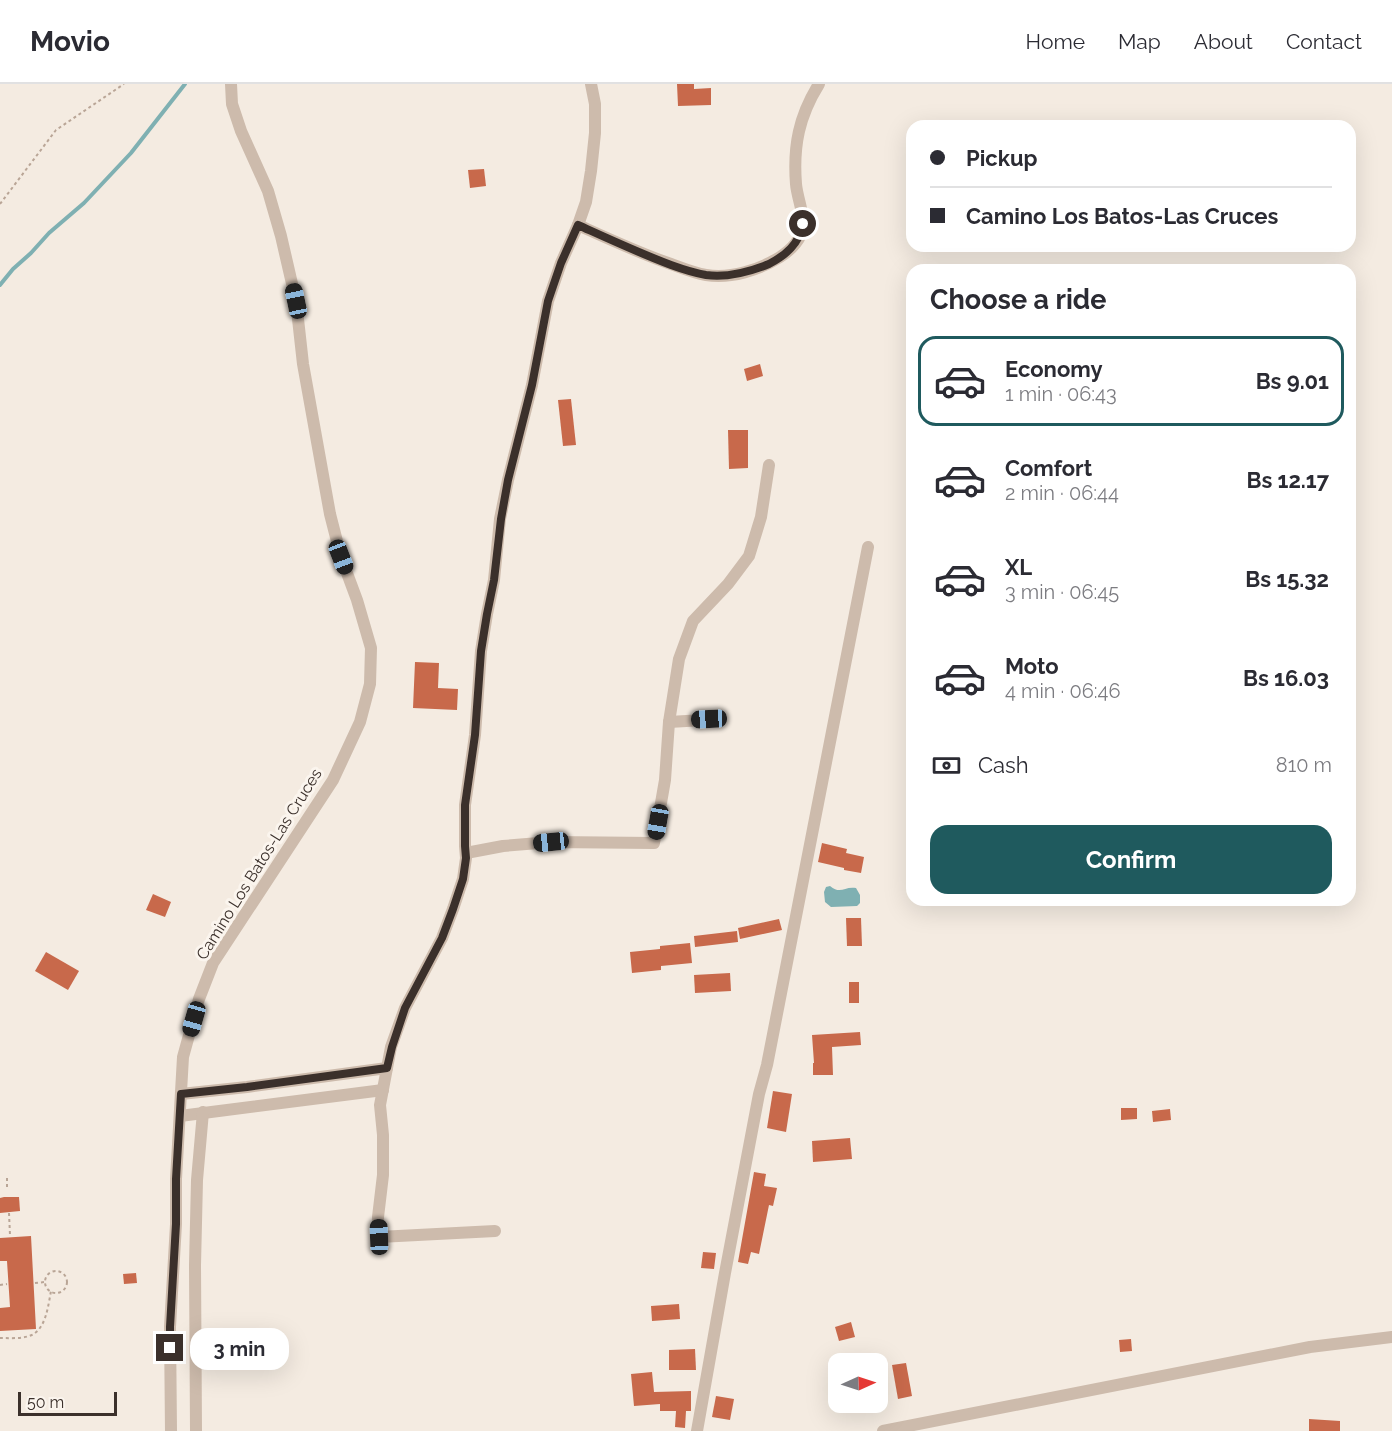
<!DOCTYPE html>
<meta charset="utf-8">
<style>
body{margin:0;font-family:Raleway,sans-serif;background:#f2f2f3;color:#2b2b33;height:100vh;display:flex;flex-direction:column;font-size:22px;white-space:nowrap}
*{box-sizing:border-box;margin:0}
p{font-size:20px;color:#7c7c81}
.icon{flex:none;width:33px;height:33px;fill:none;stroke:currentColor;stroke-width:2;stroke-linecap:round;stroke-linejoin:round}
.map{position:relative;flex:1;overflow:hidden}
.side{position:absolute;left:906px;top:180px;width:450px;height:642px;display:flex;flex-direction:column;background:#fff;border-radius:18px;box-shadow:0 6px 24px #0002}
.side>*{flex:none}
.hud{position:absolute;left:906px;top:36px;width:450px;height:132px;border-radius:18px;box-shadow:0 6px 24px #0002;display:grid;align-content:center;height:132px;padding:0 24px;background:#fff}
.needle{width:39px;rotate:87deg}
.fabs{position:absolute;left:828px;top:1269px;display:grid;gap:12px}
.fabs a{display:grid;place-items:center;width:60px;height:60px;border-radius:12px;background:#fff;box-shadow:0 6px 24px #0002;font-size:30px}
.scale{position:absolute;left:18px;bottom:15px;width:99px;box-sizing:border-box;padding-left:6px;border:3px solid #3b302b;border-top:0;font-size:16px;line-height:21px;white-space:nowrap;color:#3b302b;-webkit-text-stroke:4px #fbf5ee;paint-order:stroke}
.end{position:absolute;width:27px;height:27px;margin:-14px;border:8px solid #3b302b;background:#fff;box-shadow:0 0 0 3px #fff}
.from{border-radius:50%}
.bubble{position:absolute;height:42px;border-radius:18px;background:#fff;box-shadow:0 6px 24px #0002;font-size:20px;font-weight:700;line-height:42px;text-align:center}
.car{position:absolute;width:18px;height:36px;margin:-18px -9px;border-radius:8px;box-shadow:0 0 4px 2px #0007;background:linear-gradient(#222 24%,#8ab4d8 0 40%,#222 0 76%,#8ab4d8 0 86%,#222 0)}
.hud b{display:flex;align-items:center;gap:21px;height:57px;font-size:22px}
.hud b+b{border-top:2px solid #e1e1e2}
.hud i{width:15px;height:15px;background:#2b2b33}
ul{padding:0;list-style:none}
li{display:flex;align-items:center;gap:18px;height:90px;margin:0 12px 9px;padding:0 12px;border:3px solid transparent;border-radius:18px}
li div{flex:1}
li b{display:block;font-size:22px}
li em{font-style:normal;font-weight:700}
li.on{border-color:#1f5a5e}
li>.icon{width:54px;height:54px;stroke-width:1.5}
h2{padding:0 24px;font-size:27px;line-height:72px}
.pay{display:flex;align-items:center;gap:15px;height:66px;padding:0 24px;font-size:22px}
.pay p{margin-inline-start:auto}
.action{display:flex;gap:12px;margin-top:auto;padding:12px 24px}
.action a{flex:1;height:69px;border-radius:18px;background:#1f5a5e;color:#fff;font-size:24px;font-weight:700;line-height:69px;text-align:center}
header{display:flex;align-items:center;gap:36px;box-sizing:border-box;height:84px;padding:0 30px;background:#fff;border-bottom:2px solid #e1e1e2}
header strong{font-size:28px}
nav{display:flex;gap:33px;margin-inline-start:auto;font-size:21px}
.map>svg:first-child{display:block}
.water{fill:#7fb0b2}
.lines{fill:none;stroke-linecap:round;stroke-linejoin:round}
.stream{stroke:#7fb0b2;stroke-width:4}
.building{fill:#c8694b}
.path{stroke:#b9a596;stroke-width:2;stroke-dasharray:3 3;stroke-linecap:butt}
.minor{stroke:#cdbbac;stroke-width:12}
.route{stroke:#3b302b;stroke-width:8}
.labels{text-anchor:middle;dominant-baseline:central;stroke-width:6;stroke-linejoin:round;paint-order:stroke}
.street-label{font-size:16px;fill:#3b302b;stroke:#fbf5ee}
</style>
<header>
<strong>Movio</strong>
<nav><a>Home</a><a>Map</a><a>About</a><a>Contact</a></nav>
</header>
<div class="map">
<svg width="1392" height="1347" viewBox="0 0 1392 1347">
<rect width="100%" height="100%" fill="#f4ebe1"/>
<path class="water" d="M830,802C841,811 844,802 856,804L860,811V819L857,822L831,823L825,818L824,808L826,803Z"/>
<g class="lines">
<path class="stream" d="M0,201L13,185L31,169L49,149L84,119L131,69L185,0"/>
</g>
<g class="building">
<path d="M677,0H694V5L711,4V21L678,22Z"/>
<path d="M484,85L486,102L470,104L468,86Z"/>
<path d="M760,280L763,292L747,297L744,285Z"/>
<path d="M571,315L576,361L563,362L558,316Z"/>
<path d="M728,346H748V384L729,385Z"/>
<path d="M415,578L439,579L438,604L458,605L457,626L413,624Z"/>
<path d="M822,759L847,765L846,769L864,773L861,789L844,786V784L818,778Z"/>
<path d="M153,810L171,818L165,833L146,826Z"/>
<path d="M846,834H861L862,862H847Z"/>
<path d="M779,835L782,846L740,855L738,844Z"/>
<path d="M737,847L738,858L695,863L694,852Z"/>
<path d="M690,859L692,879L661,882V886L632,889L630,868L660,865V862Z"/>
<path d="M46,868L79,887L68,906L35,887Z"/>
<path d="M730,889L731,907L695,909L694,891Z"/>
<rect x="849" y="898" width="10" height="21"/>
<path d="M860,948L861,961L832,963L833,991H813V979H814L812,951Z"/>
<path d="M773,1007L792,1010L786,1048L767,1044Z"/>
<path d="M1121,1024H1137V1035L1121,1036Z"/>
<path d="M1170,1025L1171,1036L1153,1038L1152,1027Z"/>
<path d="M850,1054L852,1075L813,1078L812,1057Z"/>
<path d="M754,1088L766,1090L764,1102L777,1104L773,1122L769,1121L759,1170L751,1168L748,1180L738,1178Z"/>
<path d="M4,1113H19L20,1127L0,1129V1114Z"/>
<path d="M31,1152L36,1245L0,1247V1224L10,1223L7,1177H0V1154Z"/>
<path d="M703,1168L716,1169L714,1185L701,1184Z"/>
<path d="M136,1189L137,1199L124,1200L123,1190Z"/>
<path d="M679,1220L680,1235L652,1237L651,1222Z"/>
<path d="M851,1238L855,1253L839,1257L835,1243Z"/>
<path d="M1131,1255L1132,1267L1120,1268L1119,1256Z"/>
<path d="M695,1265L696,1286H669V1266Z"/>
<path d="M906,1279L912,1312L898,1315L892,1281Z"/>
<path d="M652,1288L654,1308L691,1307V1327H686L685,1344L675,1343L676,1327H660V1320L634,1322L631,1290Z"/>
<path d="M716,1312L734,1315L730,1336L712,1333Z"/>
<path d="M1309,1335L1340,1337V1347H1309Z"/>
</g>
<g class="lines">
<g class="path">
<path d="M0,120L56,46L124,0"/>
<path d="M7,1094V1104"/>
<path d="M9,1129L10,1151"/>
<circle cx="56" cy="1198" r="11"/>
<path d="M35,1199L45,1198"/>
<path d="M0,1201L7,1200"/>
<path d="M0,1254C9,1254 20,1255 29,1252C46,1247 48,1222 51,1207"/>
</g>
<g class="minor">
<path d="M578,141C609,155 639,169 671,180C682,184 694,189 706,191C731,195 759,186 780,173C791,166 803,154 803,141C804,129 797,113 796,100C793,62 799,32 819,0"/>
<path d="M669,638L721,635"/>
<path d="M466,769L503,762L551,758L654,759L665,696L669,638L679,575L693,537L728,500L749,472L761,433L769,381"/>
<path d="M181,1010L247,1003L387,984"/>
<path d="M180,1032L383,1006"/>
<path d="M495,1147L379,1153L378,1133L383,1091V1051L380,1021L391,963L405,924L442,854L453,825L463,795L466,774L465,762V721L475,651L481,567L487,530L494,496L500,435L508,396L532,301L548,217L561,179L578,141L586,118L591,87L595,49V20L591,0"/>
<path d="M171,1347L170,1243L176,1140V1095L183,973L199,915L213,879L333,696L360,638L370,600L371,564L357,516L341,473L330,430L303,280L296,217L281,152L268,107L241,47L232,20L231,0"/>
<path d="M196,1347L195,1181L197,1096L203,1028"/>
<path d="M697,1347L725,1189L759,1010L767,981L868,463"/>
<path d="M883,1347L1310,1263L1392,1253"/>
</g>
</g>
<g class="lines">
<path class="route" d="M170,1264V1243L176,1140V1095L181,1010L247,1003L387,984L392,963L405,924L442,854L453,825L463,795L466,774L465,762V721L475,651L481,567L487,530L494,496L501,435L508,396L532,301L548,217L561,179L578,141C609,155 639,169 671,181C682,185 694,189 706,191C727,194 749,188 769,180C786,171 799,160 803,140"/>
</g>
<g class="labels">
<g class="street-label">
<text transform="translate(259 780) rotate(-58)">Camino Los Batos-Las Cruces</text>
</g>
</g>
</svg>
<div class="fabs">
<a><svg class="needle" viewBox="-14 -14 28 28"><path d="M0-13l5 13h-10z" fill="#e53935"/><path d="M0 13l5-13h-10z" fill="#7c7c81"/></svg></a>
</div>
<div class="scale">50 m</div>
<i class="end from" style="left:803px;top:140px"></i>
<i class="end" style="left:170px;top:1264px"></i>
<div class="bubble" style="left:190px;top:1244px;width:99px">3 min</div>
<i class="car" style="left:296px;top:217px;rotate:348deg"></i>
<i class="car" style="left:341px;top:473px;rotate:159deg"></i>
<i class="car" style="left:709px;top:635px;rotate:267deg"></i>
<i class="car" style="left:658px;top:738px;rotate:190deg"></i>
<i class="car" style="left:551px;top:758px;rotate:264deg"></i>
<i class="car" style="left:194px;top:935px;rotate:196deg"></i>
<i class="car" style="left:379px;top:1153px;rotate:358deg"></i>
<div class="hud">
<b><i class="from"></i>Pickup</b>
<b><i></i>Camino Los Batos-Las Cruces</b>
</div>
<section class="side">
<h2>Choose a ride</h2>
<ul>
<li class="on"><svg class="icon" aria-label="car" viewBox="0 0 24 24"><path d="M5 17H2v-5l4-1 3-4h7l3 4 3 1v5h-3M9 17h6M6 11h13"/><circle cx="7" cy="17" r="2"/><circle cx="17" cy="17" r="2"/></svg><div><b>Economy</b><p>1 min · 06:43</p></div><em>Bs 9.01</em></li>
<li><svg class="icon" aria-label="car" viewBox="0 0 24 24"><path d="M5 17H2v-5l4-1 3-4h7l3 4 3 1v5h-3M9 17h6M6 11h13"/><circle cx="7" cy="17" r="2"/><circle cx="17" cy="17" r="2"/></svg><div><b>Comfort</b><p>2 min · 06:44</p></div><em>Bs 12.17</em></li>
<li><svg class="icon" aria-label="car" viewBox="0 0 24 24"><path d="M5 17H2v-5l4-1 3-4h7l3 4 3 1v5h-3M9 17h6M6 11h13"/><circle cx="7" cy="17" r="2"/><circle cx="17" cy="17" r="2"/></svg><div><b>XL</b><p>3 min · 06:45</p></div><em>Bs 15.32</em></li>
<li><svg class="icon" aria-label="car" viewBox="0 0 24 24"><path d="M5 17H2v-5l4-1 3-4h7l3 4 3 1v5h-3M9 17h6M6 11h13"/><circle cx="7" cy="17" r="2"/><circle cx="17" cy="17" r="2"/></svg><div><b>Moto</b><p>4 min · 06:46</p></div><em>Bs 16.03</em></li>
</ul>
<div class="pay"><svg class="icon" aria-label="cash" viewBox="0 0 24 24"><path d="M3 7h18v10H3z"/><circle cx="12" cy="12" r="2"/></svg>Cash<p>810 m</p></div>
<div class="action"><a>Confirm</a></div>
</section>
</div>
